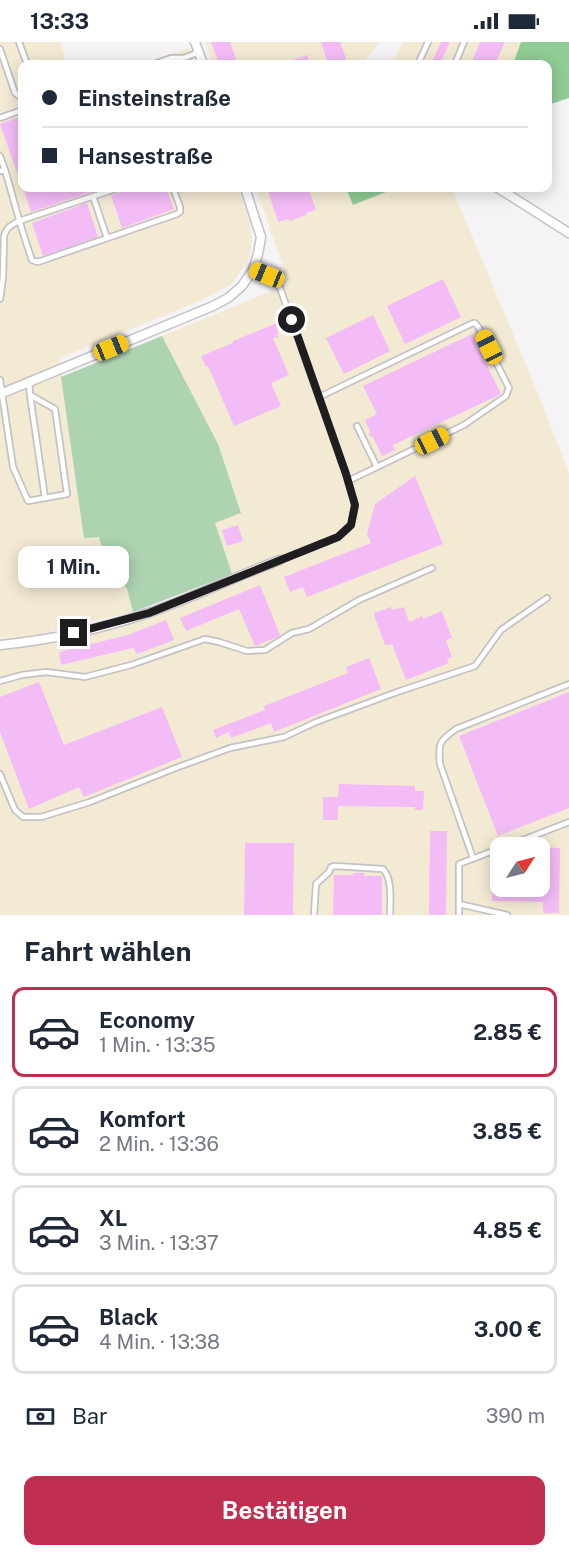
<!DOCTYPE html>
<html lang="de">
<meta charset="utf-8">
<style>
body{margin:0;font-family:"Public Sans",sans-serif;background:#f6f6f7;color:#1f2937;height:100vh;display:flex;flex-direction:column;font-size:22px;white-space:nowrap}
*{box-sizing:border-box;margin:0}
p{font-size:20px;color:#747a83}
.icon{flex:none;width:33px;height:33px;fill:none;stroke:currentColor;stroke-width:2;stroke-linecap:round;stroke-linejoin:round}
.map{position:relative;height:873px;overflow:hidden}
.details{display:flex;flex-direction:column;background:#fff;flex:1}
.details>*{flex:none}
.top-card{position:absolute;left:18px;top:18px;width:534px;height:132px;border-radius:12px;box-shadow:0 3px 15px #0003;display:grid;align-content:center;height:132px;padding:0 24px;background:#fff}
.needle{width:39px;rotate:54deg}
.fabs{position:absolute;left:490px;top:795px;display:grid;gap:12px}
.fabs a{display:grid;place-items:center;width:60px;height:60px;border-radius:12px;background:#fff;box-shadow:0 3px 15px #0003;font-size:30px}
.end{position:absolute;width:27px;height:27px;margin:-14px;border:8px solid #1f1d1f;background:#fff;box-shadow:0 0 0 3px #fff}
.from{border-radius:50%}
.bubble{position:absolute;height:42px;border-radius:12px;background:#fff;box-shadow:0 3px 15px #0003;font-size:20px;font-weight:700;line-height:42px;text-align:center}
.car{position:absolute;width:18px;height:36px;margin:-18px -9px;border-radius:8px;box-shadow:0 0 4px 2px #0007;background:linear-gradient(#f5c518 24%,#345 0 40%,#f5c518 0 76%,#345 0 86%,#f5c518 0)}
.top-card b{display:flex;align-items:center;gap:21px;height:57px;font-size:22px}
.top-card b+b{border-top:2px solid #e0e1e3}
.top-card i{width:15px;height:15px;background:#1f2937}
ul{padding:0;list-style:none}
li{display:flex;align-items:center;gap:18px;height:90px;margin:0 12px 9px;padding:0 12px;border:3px solid #e0e1e3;border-radius:12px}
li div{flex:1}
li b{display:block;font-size:22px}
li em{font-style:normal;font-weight:700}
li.active{border-color:#c02f4f}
li>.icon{width:54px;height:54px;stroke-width:1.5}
h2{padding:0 24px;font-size:27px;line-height:72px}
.pay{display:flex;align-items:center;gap:15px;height:66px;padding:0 24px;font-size:22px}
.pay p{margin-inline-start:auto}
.primary-button{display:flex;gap:12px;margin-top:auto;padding:12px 24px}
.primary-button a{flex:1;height:69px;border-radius:12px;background:#c02f4f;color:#fff;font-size:24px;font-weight:700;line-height:69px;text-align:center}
.status{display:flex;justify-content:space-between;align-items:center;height:42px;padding:0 30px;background:#fff;direction:ltr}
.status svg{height:16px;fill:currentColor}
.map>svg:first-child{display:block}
.industrial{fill:#f3ead4;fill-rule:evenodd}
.green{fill:#add3b0}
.forest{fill:#90cc96}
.building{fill:#f4bcf6}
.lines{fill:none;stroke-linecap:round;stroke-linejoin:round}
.lane-casing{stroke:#c5c2c5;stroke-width:8}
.street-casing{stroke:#c5c2c5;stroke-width:11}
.lane{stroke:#fff;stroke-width:4.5}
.street{stroke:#fff;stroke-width:8}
.route{stroke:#1f1d1f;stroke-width:8}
</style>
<div class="status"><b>13:33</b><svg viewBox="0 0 49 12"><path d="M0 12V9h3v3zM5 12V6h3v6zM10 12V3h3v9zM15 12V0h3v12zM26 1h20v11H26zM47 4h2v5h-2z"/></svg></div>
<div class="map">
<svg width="569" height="873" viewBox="0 0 569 873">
<rect width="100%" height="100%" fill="#f6f3f6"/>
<g class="industrial">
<path d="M0,0H61L66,22H22V146H238L250,179L252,197L250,215L232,242L202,258L60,316L84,495L99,494L106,522L127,547L133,570L32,594L0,596Z"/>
<path d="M205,0H380L362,22H213Z"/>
<path d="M403,0H521L513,22H391Z"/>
<path d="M189,6L195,22H141Z"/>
<path d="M256,146H346L353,163L396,146H452L541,359L569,432V873H0V603L116,587L235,542L214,481L241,470L218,402L162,294L289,242ZM501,806H540V844H501Z"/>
</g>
<path class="green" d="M162,294L218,402L241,471L215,481L232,532L133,570L127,547L106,522L99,495L84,496L61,335Z"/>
<g class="forest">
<path d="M521,0H569V56L548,63V22H513Z"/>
<path d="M346,146H396L353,163Z"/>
</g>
<g class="building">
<path d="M211,0H230L237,20L229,22H219Z"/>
<path d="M321,0H340L348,22H328Z"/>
<path d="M441,0H450L440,22H431Z"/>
<path d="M480,0H505L495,22H471Z"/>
<path d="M307,13L310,22H284V21Z"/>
<path d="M22,74V142H21L0,82Z"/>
<path d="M23,146H103L31,170Z"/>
<path d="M122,146H166L174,167L122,186L111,153L120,150Z"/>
<path d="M267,146H308L316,168L306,171V173L290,179L289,177L278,180Z"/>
<path d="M87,161L98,195L43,214L32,181Z"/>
<path d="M443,237L461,275L405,302L387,264Z"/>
<path d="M373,273L390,309L344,332L326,296Z"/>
<path d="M277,281L278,295L273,296L289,333L271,341L281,364L234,384L208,324L206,325L201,314L233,301V299Z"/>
<path d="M472,292L501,352L393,403L395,408L382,414L373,395L369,393L370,389L365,378L377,372L363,344Z"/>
<path d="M415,434L443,502L307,555L303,545L290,550L284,535L371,501L367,492L375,462Z"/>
<path d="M238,483L243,499L227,504L222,488Z"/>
<path d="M260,543L280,593L277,595L255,604L239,567L186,589L180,576Z"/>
<path d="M391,565L392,568L404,565L409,580L422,574L423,577L442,569L452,596L446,598L452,615L447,617L449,621L406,638L392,602L385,603L375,576L374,571Z"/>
<path d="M166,578L174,598L137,612L133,606L61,623L59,610L128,593Z"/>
<path d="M369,616L381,647L274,690L271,681L231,696L229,690L216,696L213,688L265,668L264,664L348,631L346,625Z"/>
<path d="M39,640L64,703L162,665L182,715L84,755L79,745L29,767L0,690V655Z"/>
<path d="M569,650V766L498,794L459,694Z"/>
<path d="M339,742L415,744V749H424L423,768H415V765L338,764V778H323V755H338Z"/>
<path d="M430,789H447L446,873H429Z"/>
<path d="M245,801H294L293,873H244Z"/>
<path d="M543,805L560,806L559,871H543V860L492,859V820L501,821V844H543Z"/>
<path d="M353,831H364V834H382V873H333L334,833H353Z"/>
</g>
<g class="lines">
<g class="lane-casing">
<g id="lane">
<path d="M19,0L27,22"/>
<path d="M0,7L15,51L19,54L22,53"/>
<path d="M154,22L171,16H184L199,10"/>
<path d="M418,22L428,0"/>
<path d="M455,22L464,0"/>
<path d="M0,76L22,68"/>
<path d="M0,114L5,128L0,129"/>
<path d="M5,128C14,158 21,188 32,218L38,220L177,172L180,170V165L173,146"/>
<path d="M93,154L107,196"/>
<path d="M254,228L267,233L279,243L346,432L355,463L351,483L338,495L280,518"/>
<path d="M0,257L3,236L4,194C6,185 12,183 19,179L118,146"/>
<path d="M0,338L13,425L28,459L67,452L55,367L30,353L29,340"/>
<path d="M30,353L45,456"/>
<path d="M319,355L473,281H475L479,286L509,346L506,354L464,383L348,439"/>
<path d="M357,384L377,425"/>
<path d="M0,639L22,633L46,630L85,635L131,623L205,597L219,600L247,609L265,608L292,591L309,587L359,558L432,526"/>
<path d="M0,732L15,768L23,775H41L90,760L173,727L230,706L284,695L316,680L400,649L475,624L501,588L547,556"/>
<path d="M502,806L569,780"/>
<path d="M473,816L440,722C438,701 439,699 456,687L569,642"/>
<path d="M459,862L507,873"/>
<path d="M314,873L316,842L329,830L331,825L335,824L383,827C393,838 390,859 390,873"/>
<path d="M459,873V822L501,806"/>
</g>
</g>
<g class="street-casing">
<g id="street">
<path d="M195,0L203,22"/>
<path d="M498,146L569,191"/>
<path d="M0,352L213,264L228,256L242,244L253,228L258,212L261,195L245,146"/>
<path d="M0,603C50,598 101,587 148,571C193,556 236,534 280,518"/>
</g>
</g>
<use href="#lane" class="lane"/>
<use href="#street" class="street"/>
</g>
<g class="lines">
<path class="route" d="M74,591L149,571L338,495L351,483L355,463L346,432L292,278"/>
</g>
</svg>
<div class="fabs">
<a><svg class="needle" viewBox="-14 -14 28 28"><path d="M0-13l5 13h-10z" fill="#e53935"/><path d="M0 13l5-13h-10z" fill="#747a83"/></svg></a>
</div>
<i class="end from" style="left:292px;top:278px"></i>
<i class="end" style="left:74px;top:591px"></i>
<div class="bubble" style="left:18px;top:504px;width:111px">1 Min.</div>
<i class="car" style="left:267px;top:233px;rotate:292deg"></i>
<i class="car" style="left:489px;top:305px;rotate:333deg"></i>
<i class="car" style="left:111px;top:306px;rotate:68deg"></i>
<i class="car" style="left:432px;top:399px;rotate:63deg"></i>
<div class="top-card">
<b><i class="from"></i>Einsteinstraße</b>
<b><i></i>Hansestraße</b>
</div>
</div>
<section class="details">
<h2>Fahrt wählen</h2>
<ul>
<li class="active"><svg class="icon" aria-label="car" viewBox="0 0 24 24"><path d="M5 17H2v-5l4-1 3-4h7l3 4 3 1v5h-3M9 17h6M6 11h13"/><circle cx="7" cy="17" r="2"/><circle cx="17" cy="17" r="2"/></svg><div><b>Economy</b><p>1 Min. · 13:35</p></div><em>2.85 €</em></li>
<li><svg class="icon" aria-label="car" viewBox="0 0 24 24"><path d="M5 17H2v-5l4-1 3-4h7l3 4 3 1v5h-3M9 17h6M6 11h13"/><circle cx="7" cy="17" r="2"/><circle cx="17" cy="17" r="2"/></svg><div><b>Komfort</b><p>2 Min. · 13:36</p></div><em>3.85 €</em></li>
<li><svg class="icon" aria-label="car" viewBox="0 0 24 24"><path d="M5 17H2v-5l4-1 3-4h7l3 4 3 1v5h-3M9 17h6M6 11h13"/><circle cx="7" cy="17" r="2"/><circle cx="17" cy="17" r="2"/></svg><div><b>XL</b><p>3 Min. · 13:37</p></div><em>4.85 €</em></li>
<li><svg class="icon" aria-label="car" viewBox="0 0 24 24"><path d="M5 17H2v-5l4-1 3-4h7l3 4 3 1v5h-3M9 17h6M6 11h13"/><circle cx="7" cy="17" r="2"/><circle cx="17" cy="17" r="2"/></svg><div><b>Black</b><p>4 Min. · 13:38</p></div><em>3.00 €</em></li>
</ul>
<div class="pay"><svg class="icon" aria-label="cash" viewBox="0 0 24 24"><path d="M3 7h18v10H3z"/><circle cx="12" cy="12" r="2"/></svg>Bar<p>390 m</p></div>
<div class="primary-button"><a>Bestätigen</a></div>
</section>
